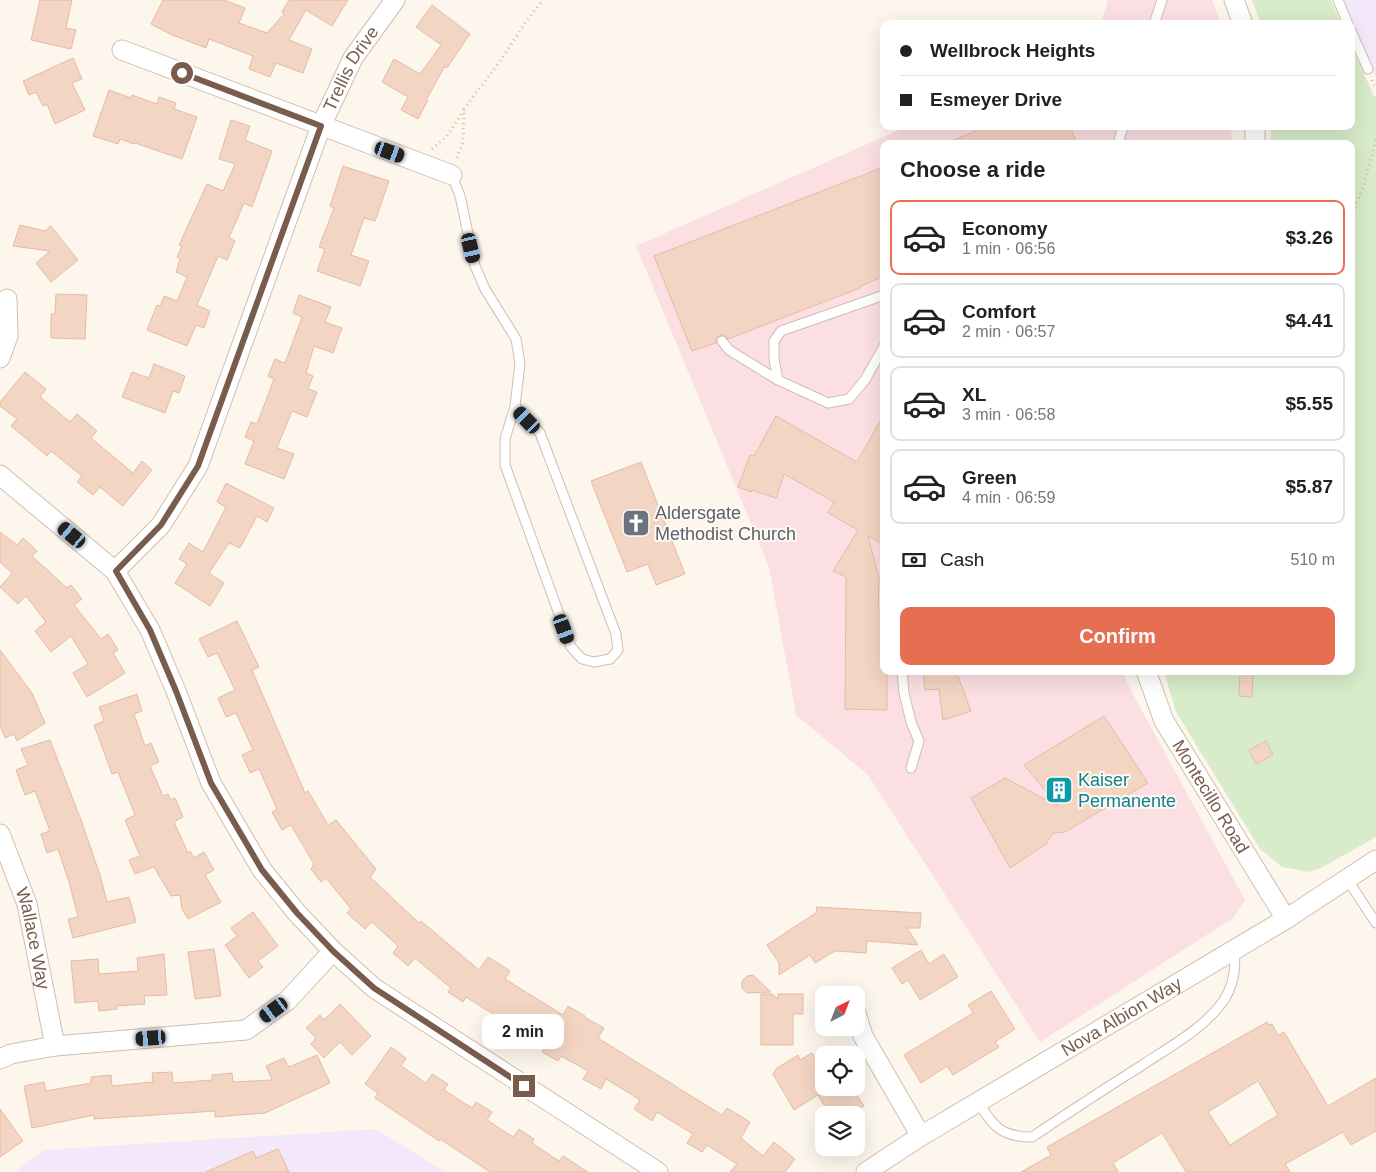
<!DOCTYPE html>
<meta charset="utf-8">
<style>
body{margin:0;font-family:Arial,sans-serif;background:#f6f6f6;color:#202124;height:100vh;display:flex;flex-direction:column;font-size:19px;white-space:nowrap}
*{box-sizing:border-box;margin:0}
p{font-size:16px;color:#757577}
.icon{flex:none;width:28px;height:28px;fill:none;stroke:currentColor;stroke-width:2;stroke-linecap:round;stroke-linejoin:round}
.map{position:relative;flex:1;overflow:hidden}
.side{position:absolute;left:880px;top:140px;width:475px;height:535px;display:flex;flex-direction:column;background:#fff;border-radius:10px;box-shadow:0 5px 20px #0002}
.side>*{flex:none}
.banner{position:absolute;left:880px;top:20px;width:475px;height:110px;border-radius:10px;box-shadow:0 5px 20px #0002;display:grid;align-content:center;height:110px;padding:0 20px;background:#fff}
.needle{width:32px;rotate:42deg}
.tools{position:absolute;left:815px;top:986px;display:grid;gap:10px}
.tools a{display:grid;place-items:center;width:50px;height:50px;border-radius:10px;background:#fff;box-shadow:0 5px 20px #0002;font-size:25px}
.end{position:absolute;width:22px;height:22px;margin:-11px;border:6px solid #7a5c4d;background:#fff;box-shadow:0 0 0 2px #fff}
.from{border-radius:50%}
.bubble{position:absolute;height:35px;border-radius:10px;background:#fff;box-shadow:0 5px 20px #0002;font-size:16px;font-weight:600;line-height:35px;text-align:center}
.car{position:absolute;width:15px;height:30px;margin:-15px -8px;border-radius:6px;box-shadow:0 0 4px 1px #0007;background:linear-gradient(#222 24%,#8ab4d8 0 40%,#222 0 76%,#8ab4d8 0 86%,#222 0)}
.banner b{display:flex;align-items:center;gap:18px;height:48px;font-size:19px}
.banner b+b{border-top:1px solid #e0e0e0}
.banner i{width:12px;height:12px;background:#202124}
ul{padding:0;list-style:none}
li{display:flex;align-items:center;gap:15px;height:75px;margin:0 10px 8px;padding:0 10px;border:2px solid #e0e0e0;border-radius:10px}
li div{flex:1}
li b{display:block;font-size:19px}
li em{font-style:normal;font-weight:600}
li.current{border-color:#e76f51}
li>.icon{width:45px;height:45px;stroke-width:1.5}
h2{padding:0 20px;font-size:22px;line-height:60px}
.pay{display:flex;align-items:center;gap:12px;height:55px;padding:0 20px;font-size:19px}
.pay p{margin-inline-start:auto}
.primary-button{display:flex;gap:10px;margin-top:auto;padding:10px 20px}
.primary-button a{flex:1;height:58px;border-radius:10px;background:#e76f51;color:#fff;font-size:20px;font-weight:600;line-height:58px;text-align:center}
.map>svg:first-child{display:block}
.education{fill:#f3e8fa}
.medical{fill:#fbdfe3}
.green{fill:#d8ecc9}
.building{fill:#f3d5c3;stroke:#e6bba3;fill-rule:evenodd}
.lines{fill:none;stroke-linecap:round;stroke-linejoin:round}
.lane-casing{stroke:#d1beb0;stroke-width:11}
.street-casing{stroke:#d1beb0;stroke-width:21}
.path{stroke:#d9b8a5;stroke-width:3;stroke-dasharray:1 4;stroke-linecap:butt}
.lane{stroke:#fff;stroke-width:9}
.street{stroke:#fff;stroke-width:19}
.route{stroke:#7a5c4d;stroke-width:6}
.labels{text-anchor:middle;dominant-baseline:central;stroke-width:4;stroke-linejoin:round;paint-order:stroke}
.street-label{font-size:18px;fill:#7a5c4d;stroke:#fffaf3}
.worship-label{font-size:18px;fill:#5b616d;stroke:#fffaf3;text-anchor:start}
.culture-label{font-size:18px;fill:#0d838f;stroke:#fffaf3;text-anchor:start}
</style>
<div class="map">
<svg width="1376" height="1172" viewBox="0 0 1376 1172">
<rect width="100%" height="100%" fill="#fdf6ec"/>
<g class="education">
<path d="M1342,0H1376V78Z"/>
<path d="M376,1129L445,1172H15L43,1150Z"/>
</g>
<g class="medical">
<path d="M1108,0H1212L1221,24H1101Z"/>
<path d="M908,126H1231L1232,144H884V671H1124L1127,683L1245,900L1233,918L1040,1042L868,775L796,715L769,567L636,246Z"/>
</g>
<g class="green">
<path d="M1252,0H1331L1341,24H1261Z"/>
<path d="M1351,46L1374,96H1376V837L1321,868L1308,872L1282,867L1260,849L1176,712L1164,671H1351V144H1271V126H1351Z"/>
</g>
<g class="building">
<path d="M40,0H72L66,28L76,30L71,49L31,40Z"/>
<path d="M163,0H224L245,8L239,23L267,33L284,14L282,12L289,0H348L332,26L306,10L289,40L312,49L303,73L276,63L270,77L249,69L253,56L209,39L206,48L170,34L151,24Z"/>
<path d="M432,5L470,34L447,68L445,66L426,100H428L418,119L401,110L408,97L382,82L394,59L420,74L441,45L416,27Z"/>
<path d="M73,58L82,79L72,83L85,110L55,124L47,104L43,106L36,92L29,95L23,81Z"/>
<path d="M109,90L131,98L132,95L157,104L159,97L176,103L174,109L197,117L182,159L135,143L134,144L120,139L118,144L93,136Z"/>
<path d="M231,120L250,126L245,140L272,151L252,207L244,203L229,238L235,241L227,260L218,256L197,305L210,311L204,328L196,325L187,346L147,330L157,305L160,306L164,296L177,301L187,277L176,272L180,259L177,257L182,246L179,245L207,184L223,191L235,164L219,159Z"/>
<path d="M987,126H1070L1077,144H945Z"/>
<path d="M343,166L389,181L375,221L364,218L351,255L369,261L360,286L317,271L325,249L319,247L334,208L330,206Z"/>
<path d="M884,167V276L861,286L860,288L728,339L725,335H721L716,338V343L692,351L654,256Z"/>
<path d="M20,225L45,231L51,226L78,260L51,282L36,263L50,251L13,246Z"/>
<path d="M56,294L87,295L85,339L51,338V314H55Z"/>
<path d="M299,295L331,307L325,322L342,328L333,353L314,346L306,373L313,376L308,389L317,392L307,417L292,411L277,448L294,454L284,479L245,464L254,441L245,437L251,422L257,424L274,379L268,376L275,359L285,363L302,317L293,313Z"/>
<path d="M154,364L185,376L179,393L173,391L165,413L122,397L132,372L149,378Z"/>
<path d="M25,372L46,389L40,397L70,422L77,414L97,431L91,438L133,473L142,461L152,470L123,506L100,487L93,495L77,482L82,476L51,451L47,456L11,426L17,419L0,406V402Z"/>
<path d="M884,414V545L868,536L879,578L878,610H884V671H887V710L845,709L846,577L833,571L858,530L828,513L834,502L784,474L776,498L752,490L751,492L738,487L750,455L754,456L776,416L857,462Z"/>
<path d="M641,462L685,574L656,585L648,564L627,572L591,481Z"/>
<path d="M226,483L274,508L267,522L257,516L240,548L229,543L209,573L224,583L210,606L175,583L187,564L179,559L189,543L203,552L226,507L217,502Z"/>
<path d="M0,532L17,545L23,538L37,551L32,556L67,588L71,585L82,599L74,605L101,639L108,634L118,650L113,653L125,673L87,697L73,673L88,664L71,636L51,652L35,631L46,622L26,596L18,604L0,587L12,573L0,562Z"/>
<path d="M237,621L259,667L252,670L305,793L308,791L328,825L336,820L376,869L370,877L419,923L421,921L479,970L488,957L510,971L505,979L563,1015L568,1006L585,1016L584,1017L604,1028L598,1038L722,1115L727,1108L750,1122L741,1138L763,1156L774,1142L795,1159L785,1172H730L737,1164L707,1145L702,1152L687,1143L693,1134L657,1112L652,1121L634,1109L640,1100L606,1079L601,1089L583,1079L588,1071L561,1056L558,1061L542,1052L548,1042L513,1021L507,1030L490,1019L493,1014L466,997L463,1002L448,992L451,988L415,958L408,966L393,953L398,946L372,922L365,929L347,913L351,909L326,878L321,882L311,869L314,864L291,825L282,830L272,812L277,809L259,769L250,773L242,755L253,750L236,713L226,717L218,698L235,690L217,653L208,657L199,639Z"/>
<path d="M0,650L32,693L45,723L17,741L14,734L5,738L0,725Z"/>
<path d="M923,671H956L971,711L943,720L939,689L925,690Z"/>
<path d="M1240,671H1253L1252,697L1239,696Z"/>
<path d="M137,694L142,711L134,714L145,746L151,743L159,762L150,766L163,796L168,794L171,800L175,798L183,817L174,822L188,853L190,851L194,858L204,852L214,870L205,875L221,902L188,919L182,909L180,895L171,896L154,867L135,874L129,860L140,856L125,820L135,815L118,772L112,774L94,725L104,721L99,707Z"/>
<path d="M1104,716L1148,783L1065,832L1053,833L1046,844L1010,868L971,798L1005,778L1058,806L1024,765Z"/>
<path d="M50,740L81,820L100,875L107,902L129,897L136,922L73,938L68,919L78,917L69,882L58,849L47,853L41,834L50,831L35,791L25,795L16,770L28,765L21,749Z"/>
<path d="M1266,741L1273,755L1256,764L1249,750Z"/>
<path d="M816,907L921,913L920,928H907L918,945L867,941L866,953L835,951L815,963L810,955L779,975V963L767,945L817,912Z"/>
<path d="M253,912L278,946L258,961L263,967L249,978L225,945L237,936L231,928Z"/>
<path d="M214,949L221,996L195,999L188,952Z"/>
<path d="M921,950L929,964L944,954L958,977L920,1000L908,980L902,984L892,968Z"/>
<path d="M164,954L167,995L144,996L145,1004L117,1006V1009L99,1011L98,1001L75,1003L71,961L98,959L99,974L138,971L137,958Z"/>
<path d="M753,975L771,992L747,993L742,988V981L747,976Z"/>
<path d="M991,991L1015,1029L995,1042L999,1047L953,1075L947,1066L921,1083L904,1055L973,1013L968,1005Z"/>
<path d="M761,994H772L778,999V994H803V1014H793V1045H761Z"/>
<path d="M340,1004L371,1036L352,1055L340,1042L324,1058L311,1044L316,1038L306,1028L320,1015L324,1020Z"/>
<path d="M1267,1022L1269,1025L1272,1024L1278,1035L1284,1032L1328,1106L1376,1078V1131L1351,1145L1343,1132L1285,1164L1290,1172H1186L1162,1133L1113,1163L1118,1172H1021L1051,1155L1047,1147ZM1258,1081L1278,1115L1230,1145L1208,1112Z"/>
<path d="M391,1047L406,1058L401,1066L426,1083L432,1074L448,1084L444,1090L472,1108L476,1102L492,1112L487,1120L513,1137L519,1129L534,1139L532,1143L559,1161L563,1156L588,1172H490L440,1139L439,1141L375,1098L378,1093L365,1084Z"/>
<path d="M812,1053L819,1064L824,1061V1088H852L864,1106L850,1115H830L818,1095L794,1110L773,1074L777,1068L798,1055L800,1060Z"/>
<path d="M317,1055L330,1083L265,1113L215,1117V1111L94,1119V1115L32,1128L24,1086L44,1082L46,1091L91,1083V1077L111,1075L112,1086L153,1082L152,1073L172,1072L173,1083L212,1080V1075L232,1073L233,1082L272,1080L266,1066L284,1058L289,1067Z"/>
<path d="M0,1109L23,1141L0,1157Z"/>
<path d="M278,1149L289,1172H206L253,1151L256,1158Z"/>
</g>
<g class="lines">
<g class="lane-casing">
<g id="lane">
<path d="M1338,0L1348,24"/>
<path d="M1154,24L1162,0"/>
<path d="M1351,31L1368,69"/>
<path d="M1118,144L1123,126"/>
<path d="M452,175L460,196L475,266L485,289L516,339L520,364L515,406L505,439V465L571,647L582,659L594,662L610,659L618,650L616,634L540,433L515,406"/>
<path d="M722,341L729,350L778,380L828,403L849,399L865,380L884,346"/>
<path d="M778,380L774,359V341L781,331L884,295"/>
<path d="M902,671L904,693L911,722L919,741L911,768"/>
<path d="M1347,879L1376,923"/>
<path d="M978,1102C993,1126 1001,1137 1032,1137C1068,1113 1104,1089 1141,1066C1169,1047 1204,1029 1224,1000C1234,985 1236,966 1234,949"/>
</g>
</g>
<g class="street-casing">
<g id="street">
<path d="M1234,0L1243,24"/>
<path d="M122,50L452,175"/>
<path d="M1255,144V126"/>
<path d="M0,358L8,336L7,299"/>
<path d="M0,475L115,571L150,630L176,691L211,783L262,870L297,913L333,951L374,988L658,1172"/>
<path id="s1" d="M115,571L161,525L198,466L321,126L353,58L395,0"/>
<path id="s2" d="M1146,671L1164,721L1286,919"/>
<path id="s3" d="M0,834L27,904L55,1046"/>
<path d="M856,1013L863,1036L921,1136"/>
<path d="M0,1059L11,1054L55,1046L246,1030L288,1000L333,951"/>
<path id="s4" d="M866,1172L921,1136L1286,919L1376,860"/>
</g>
</g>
<g class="path">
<path d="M1372,80L1376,89"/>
<path d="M432,149L447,136L464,110"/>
<path d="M457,158L463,142L464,109L501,60L525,23L543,0"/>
<path d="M1351,217L1364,185L1376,140"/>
</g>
<use href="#lane" class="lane"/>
<use href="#street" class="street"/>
</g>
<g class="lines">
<path class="route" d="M182,73L321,126L198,466L161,525L116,571L150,630L176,691L211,783L262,870L297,913L333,951L374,988L524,1086"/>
</g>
<defs>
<g id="church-square" transform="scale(1.4375)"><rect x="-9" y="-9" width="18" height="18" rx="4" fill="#6b7280" stroke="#fffaf3"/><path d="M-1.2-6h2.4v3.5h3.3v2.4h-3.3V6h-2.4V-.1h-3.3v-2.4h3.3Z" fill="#fff"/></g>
<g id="building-square" transform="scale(1.4375)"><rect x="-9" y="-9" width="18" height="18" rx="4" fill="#0f9aa8" stroke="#fffaf3"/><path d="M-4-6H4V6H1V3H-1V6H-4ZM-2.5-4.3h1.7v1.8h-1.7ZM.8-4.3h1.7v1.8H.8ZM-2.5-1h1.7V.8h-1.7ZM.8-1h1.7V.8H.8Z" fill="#fff"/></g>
</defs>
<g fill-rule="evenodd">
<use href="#church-square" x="636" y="523"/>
<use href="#building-square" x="1059" y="790"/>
</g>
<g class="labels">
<g class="street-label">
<text stroke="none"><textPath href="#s1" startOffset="561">Trellis Drive</textPath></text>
<text stroke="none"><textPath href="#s2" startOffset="142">Montecillo Road</textPath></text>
<text stroke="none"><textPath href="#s3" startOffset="110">Wallace Way</textPath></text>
<text stroke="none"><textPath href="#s4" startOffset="299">Nova Albion Way</textPath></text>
</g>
<g class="worship-label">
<text x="655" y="513">Aldersgate<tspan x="655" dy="21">Methodist Church</tspan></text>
</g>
<g class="culture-label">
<text x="1078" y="780">Kaiser<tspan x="1078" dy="21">Permanente</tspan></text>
</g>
</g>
</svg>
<div class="tools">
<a><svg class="needle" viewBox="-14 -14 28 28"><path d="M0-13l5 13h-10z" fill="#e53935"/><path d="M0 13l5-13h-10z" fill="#757577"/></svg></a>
<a><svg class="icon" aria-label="locate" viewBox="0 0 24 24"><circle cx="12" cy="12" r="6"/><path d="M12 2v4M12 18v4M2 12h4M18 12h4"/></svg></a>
<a><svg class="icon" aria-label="layers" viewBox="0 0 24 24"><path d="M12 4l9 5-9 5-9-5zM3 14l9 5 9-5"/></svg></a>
</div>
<i class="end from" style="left:182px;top:73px"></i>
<i class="end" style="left:524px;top:1086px"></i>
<div class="bubble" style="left:482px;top:1014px;width:82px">2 min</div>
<i class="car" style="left:390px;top:152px;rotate:110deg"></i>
<i class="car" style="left:471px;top:248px;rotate:167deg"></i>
<i class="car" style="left:527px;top:420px;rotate:316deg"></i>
<i class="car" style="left:72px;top:535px;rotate:310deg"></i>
<i class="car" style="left:564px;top:629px;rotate:160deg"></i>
<i class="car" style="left:274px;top:1010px;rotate:234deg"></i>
<i class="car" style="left:151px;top:1038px;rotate:266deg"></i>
<div class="banner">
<b><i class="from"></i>Wellbrock Heights</b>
<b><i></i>Esmeyer Drive</b>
</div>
<section class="side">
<h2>Choose a ride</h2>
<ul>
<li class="current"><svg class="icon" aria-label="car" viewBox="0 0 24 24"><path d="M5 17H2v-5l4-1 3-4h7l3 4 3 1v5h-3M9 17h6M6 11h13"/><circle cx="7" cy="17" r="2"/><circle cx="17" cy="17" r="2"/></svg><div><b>Economy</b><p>1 min · 06:56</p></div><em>$3.26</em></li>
<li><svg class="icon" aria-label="car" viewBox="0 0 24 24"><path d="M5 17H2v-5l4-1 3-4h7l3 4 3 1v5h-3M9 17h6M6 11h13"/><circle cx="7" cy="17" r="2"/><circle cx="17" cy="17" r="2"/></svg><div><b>Comfort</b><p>2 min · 06:57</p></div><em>$4.41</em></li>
<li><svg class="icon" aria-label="car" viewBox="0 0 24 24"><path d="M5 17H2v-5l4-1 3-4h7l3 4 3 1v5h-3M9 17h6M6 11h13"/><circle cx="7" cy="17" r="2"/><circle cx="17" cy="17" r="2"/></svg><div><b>XL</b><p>3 min · 06:58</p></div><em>$5.55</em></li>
<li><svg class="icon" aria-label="car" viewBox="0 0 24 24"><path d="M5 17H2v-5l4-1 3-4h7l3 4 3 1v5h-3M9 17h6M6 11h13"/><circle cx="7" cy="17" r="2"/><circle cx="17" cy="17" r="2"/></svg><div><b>Green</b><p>4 min · 06:59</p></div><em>$5.87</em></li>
</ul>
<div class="pay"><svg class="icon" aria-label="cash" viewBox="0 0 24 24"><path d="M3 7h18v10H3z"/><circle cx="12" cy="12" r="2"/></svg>Cash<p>510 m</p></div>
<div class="primary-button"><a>Confirm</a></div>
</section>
</div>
